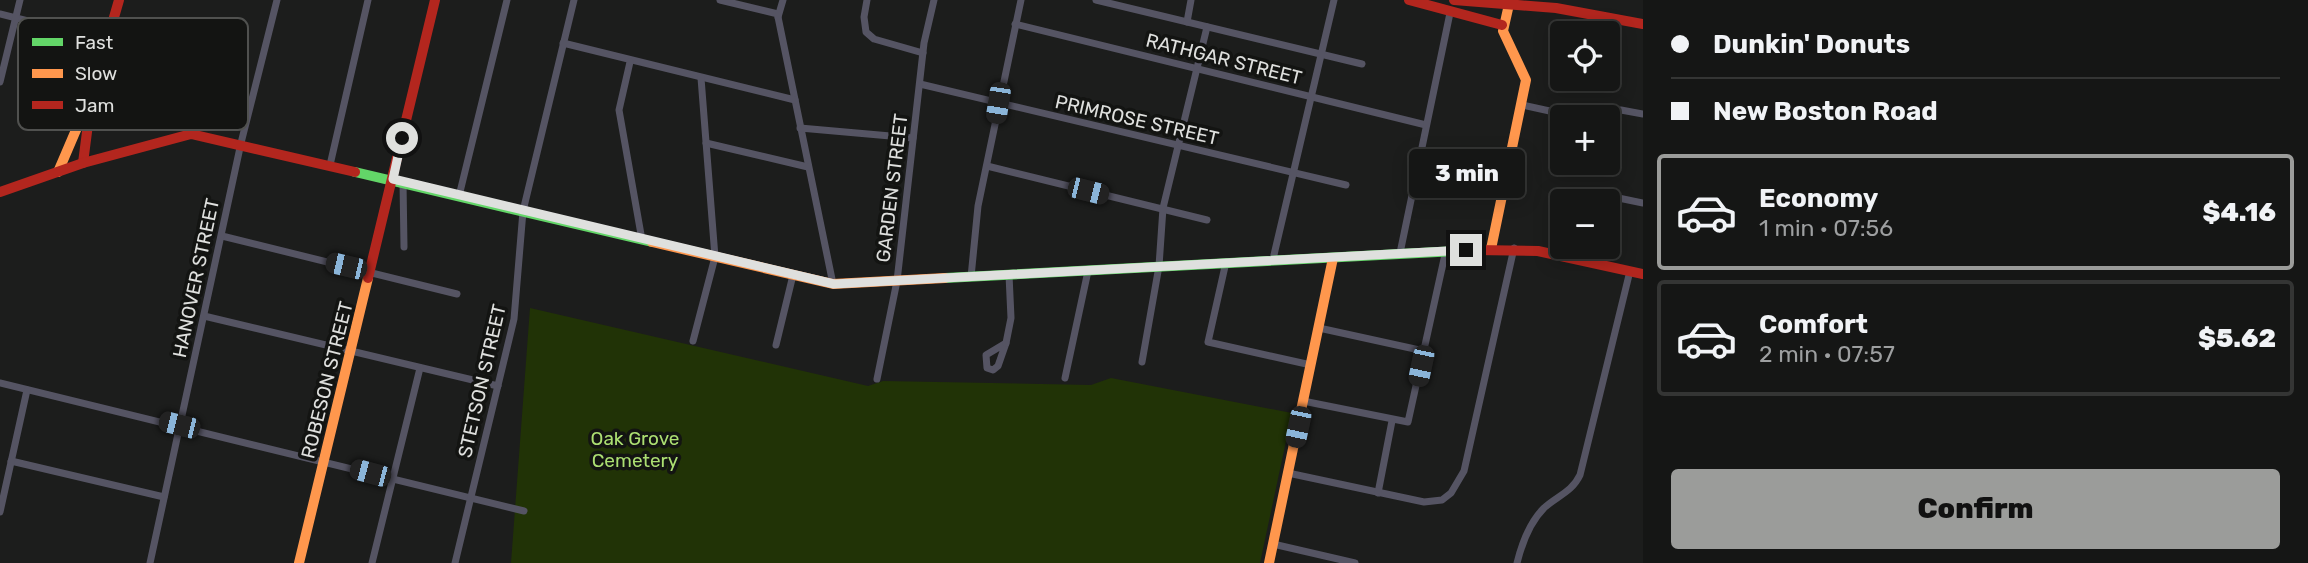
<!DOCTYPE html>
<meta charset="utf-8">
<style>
body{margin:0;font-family:Rubik,sans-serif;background:#1e1f1e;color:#f1f3f6;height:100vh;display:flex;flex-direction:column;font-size:26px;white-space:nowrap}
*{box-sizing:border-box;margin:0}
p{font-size:23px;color:#9d9fa0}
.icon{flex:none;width:38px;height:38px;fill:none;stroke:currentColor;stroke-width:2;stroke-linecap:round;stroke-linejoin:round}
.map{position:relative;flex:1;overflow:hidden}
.drawer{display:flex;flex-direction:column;background:#151615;width:665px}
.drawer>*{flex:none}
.banner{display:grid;align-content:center;height:154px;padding:0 28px;background:#151615}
.controls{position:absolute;left:1550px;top:21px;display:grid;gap:14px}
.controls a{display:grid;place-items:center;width:70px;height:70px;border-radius:7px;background:#151615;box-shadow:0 4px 18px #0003,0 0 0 2px #343534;font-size:35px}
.end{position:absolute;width:32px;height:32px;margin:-16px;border:9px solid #dfe0de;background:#111;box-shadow:0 0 0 4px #111}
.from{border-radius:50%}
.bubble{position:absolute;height:49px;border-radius:7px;background:#151615;box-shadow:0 4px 18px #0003,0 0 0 2px #343534;font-size:23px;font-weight:800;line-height:49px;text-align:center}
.car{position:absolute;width:21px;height:42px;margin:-21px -10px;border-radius:9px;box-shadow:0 0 5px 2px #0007;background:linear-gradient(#222 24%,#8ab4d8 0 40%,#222 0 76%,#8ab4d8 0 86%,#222 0)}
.banner b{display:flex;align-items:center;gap:24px;height:66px;font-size:26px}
.banner b+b{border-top:2px solid #343534}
.banner i{width:18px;height:18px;background:#f1f3f6}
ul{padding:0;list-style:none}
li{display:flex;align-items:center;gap:21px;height:116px;margin:0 14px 10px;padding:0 14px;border:4px solid #343534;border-radius:7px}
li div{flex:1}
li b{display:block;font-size:26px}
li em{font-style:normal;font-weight:800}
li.selected{border-color:#9b9c9a}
li>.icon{width:63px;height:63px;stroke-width:1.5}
.cta{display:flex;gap:14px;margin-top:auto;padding:14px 28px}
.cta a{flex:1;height:80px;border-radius:7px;background:#9b9c9a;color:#111;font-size:28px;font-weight:800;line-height:80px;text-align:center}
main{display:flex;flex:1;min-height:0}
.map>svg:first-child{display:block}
.green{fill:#213306}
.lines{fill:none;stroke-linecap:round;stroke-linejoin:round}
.street{stroke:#555463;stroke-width:7}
.fast{stroke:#63d668;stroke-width:10}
.slow{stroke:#ff974d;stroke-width:10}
.jam{stroke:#b3261e;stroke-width:10}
.route{stroke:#dfe0de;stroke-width:9}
.labels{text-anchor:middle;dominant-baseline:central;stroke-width:7;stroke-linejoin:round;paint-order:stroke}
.street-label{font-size:19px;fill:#dfe0de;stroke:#131412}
.park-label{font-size:19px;fill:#acdf72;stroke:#131412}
.key{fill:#131412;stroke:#50514f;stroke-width:2}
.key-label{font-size:19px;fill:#dfe0de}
</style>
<main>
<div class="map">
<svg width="1643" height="563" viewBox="0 0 1643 563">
<rect width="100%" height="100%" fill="#1c1d1c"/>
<path class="green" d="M530,308L868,386L883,381L1091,385L1111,378L1292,413L1260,563H511Z"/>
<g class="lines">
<g class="street">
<path d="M720,0L778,14V17"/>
<path d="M783,0L778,17L833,284"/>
<path d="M867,0L864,17L866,32L874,39L923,53"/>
<path d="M1096,0L1362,64"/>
<path d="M0,14L108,41"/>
<path d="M1187,22L1191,0"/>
<path d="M1015,24L1426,125"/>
<path d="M563,43L795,100"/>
<path d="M630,62L619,110L642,240"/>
<path d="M0,82L20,0"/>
<path d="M920,84L1346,185"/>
<path d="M1522,105L1577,117L1621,110L1643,114"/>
<path d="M800,128L913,138"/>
<path d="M706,143L808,167"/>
<path d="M330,165L368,0"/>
<path d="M987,166L1207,220"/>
<path d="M403,182L404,247"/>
<path d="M1604,195L1643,203"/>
<path d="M459,196L507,0"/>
<path d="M222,236L457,294"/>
<path d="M1400,253L1450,13"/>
<path d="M1273,259L1334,0"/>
<path d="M1226,262L1208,342L1311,365"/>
<path d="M971,277L978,206L1021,0"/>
<path d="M204,316L498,386"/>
<path d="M1319,328L1424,351"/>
<path d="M693,341L715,257L701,78"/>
<path d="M1006,343L998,366L993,370L987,368L986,355Z"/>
<path d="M1006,343L1011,318L1009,275"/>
<path d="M776,345L793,275"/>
<path d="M1142,362L1159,266L1163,208L1207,27"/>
<path d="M1065,378L1088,271"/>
<path d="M877,379L897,281L924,43L934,0"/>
<path d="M0,383L524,511"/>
<path d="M1303,401L1408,422L1446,250"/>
<path d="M11,461L164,497"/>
<path d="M1288,473L1424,502L1442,500L1451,493L1464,471L1514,248"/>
<path d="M1378,493L1392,421"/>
<path d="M0,512L27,390"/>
<path d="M1273,544L1355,563"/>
<path d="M150,563L241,143L277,0"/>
<path d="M372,563L420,368"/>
<path d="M455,563L514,319L523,211L574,0"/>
<path d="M1517,563C1522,543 1529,523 1544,508C1557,496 1572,492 1580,475L1630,271"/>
</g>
<g class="fast">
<path d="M355,172L652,242"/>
<path d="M945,278L1476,250"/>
</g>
<g class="slow">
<path d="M58,172L88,102"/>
<path d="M652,242L833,284L945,278"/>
<path d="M1491,249L1526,80L1503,31L1510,0"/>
<path d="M299,563L368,278"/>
<path d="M1269,563L1333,258"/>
</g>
<g class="jam">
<path d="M1409,0L1502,25"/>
<path d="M1454,0L1556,8L1643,24"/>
<path d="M83,163L92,93L119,0"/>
<path d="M0,192L83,163L191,134L355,172"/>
<path d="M1476,250L1538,251L1643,274"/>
<path d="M368,278L435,0"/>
</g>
</g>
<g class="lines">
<path class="route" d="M402,138L393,179L834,284L1466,250"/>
</g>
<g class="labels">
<g class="street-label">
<text transform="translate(1224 59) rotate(14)">RATHGAR STREET</text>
<text transform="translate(1137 120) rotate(13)">PRIMROSE STREET</text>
<text transform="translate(892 188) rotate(-83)">GARDEN STREET</text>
<text transform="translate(196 278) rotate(-78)">HANOVER STREET</text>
<text transform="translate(327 380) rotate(-76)">ROBESON STREET</text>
<text transform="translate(482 381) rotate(-77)">STETSON STREET</text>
</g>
<g class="park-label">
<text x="635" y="438">Oak Grove<tspan x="635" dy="22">Cemetery</tspan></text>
</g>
</g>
<rect x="18" y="18" width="230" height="112" rx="10" class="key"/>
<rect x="32" y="38" width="31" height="8" fill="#63d668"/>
<rect x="32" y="69" width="31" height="9" fill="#ff974d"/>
<rect x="32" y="101" width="31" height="8" fill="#b3261e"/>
<g class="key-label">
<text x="75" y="49">Fast</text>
<text x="75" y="80">Slow</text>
<text x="75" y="112">Jam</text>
</g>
</svg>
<div class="controls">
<a><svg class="icon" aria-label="locate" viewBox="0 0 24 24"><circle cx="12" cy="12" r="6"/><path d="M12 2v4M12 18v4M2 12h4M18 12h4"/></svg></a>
<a>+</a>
<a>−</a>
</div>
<i class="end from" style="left:402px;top:138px"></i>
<i class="end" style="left:1466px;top:250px"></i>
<div class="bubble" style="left:1409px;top:149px;width:116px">3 min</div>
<i class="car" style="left:998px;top:103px;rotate:189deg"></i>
<i class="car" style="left:1088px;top:191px;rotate:104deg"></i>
<i class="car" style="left:346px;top:266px;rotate:283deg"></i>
<i class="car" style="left:1421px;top:366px;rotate:192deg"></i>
<i class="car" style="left:179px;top:425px;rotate:284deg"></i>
<i class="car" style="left:1298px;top:427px;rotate:192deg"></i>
<i class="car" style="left:370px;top:473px;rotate:285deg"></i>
</div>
<section class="drawer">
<div class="banner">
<b><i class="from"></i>Dunkin' Donuts</b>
<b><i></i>New Boston Road</b>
</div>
<ul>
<li class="selected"><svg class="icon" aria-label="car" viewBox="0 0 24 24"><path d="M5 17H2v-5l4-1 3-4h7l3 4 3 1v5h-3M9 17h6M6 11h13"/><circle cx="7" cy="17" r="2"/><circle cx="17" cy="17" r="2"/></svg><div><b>Economy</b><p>1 min · 07:56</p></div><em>$4.16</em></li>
<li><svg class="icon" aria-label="car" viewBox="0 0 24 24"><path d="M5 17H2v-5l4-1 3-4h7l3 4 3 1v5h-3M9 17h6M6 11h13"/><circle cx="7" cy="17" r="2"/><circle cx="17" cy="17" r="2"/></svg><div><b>Comfort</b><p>2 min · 07:57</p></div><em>$5.62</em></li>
</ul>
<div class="cta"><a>Confirm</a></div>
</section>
</main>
